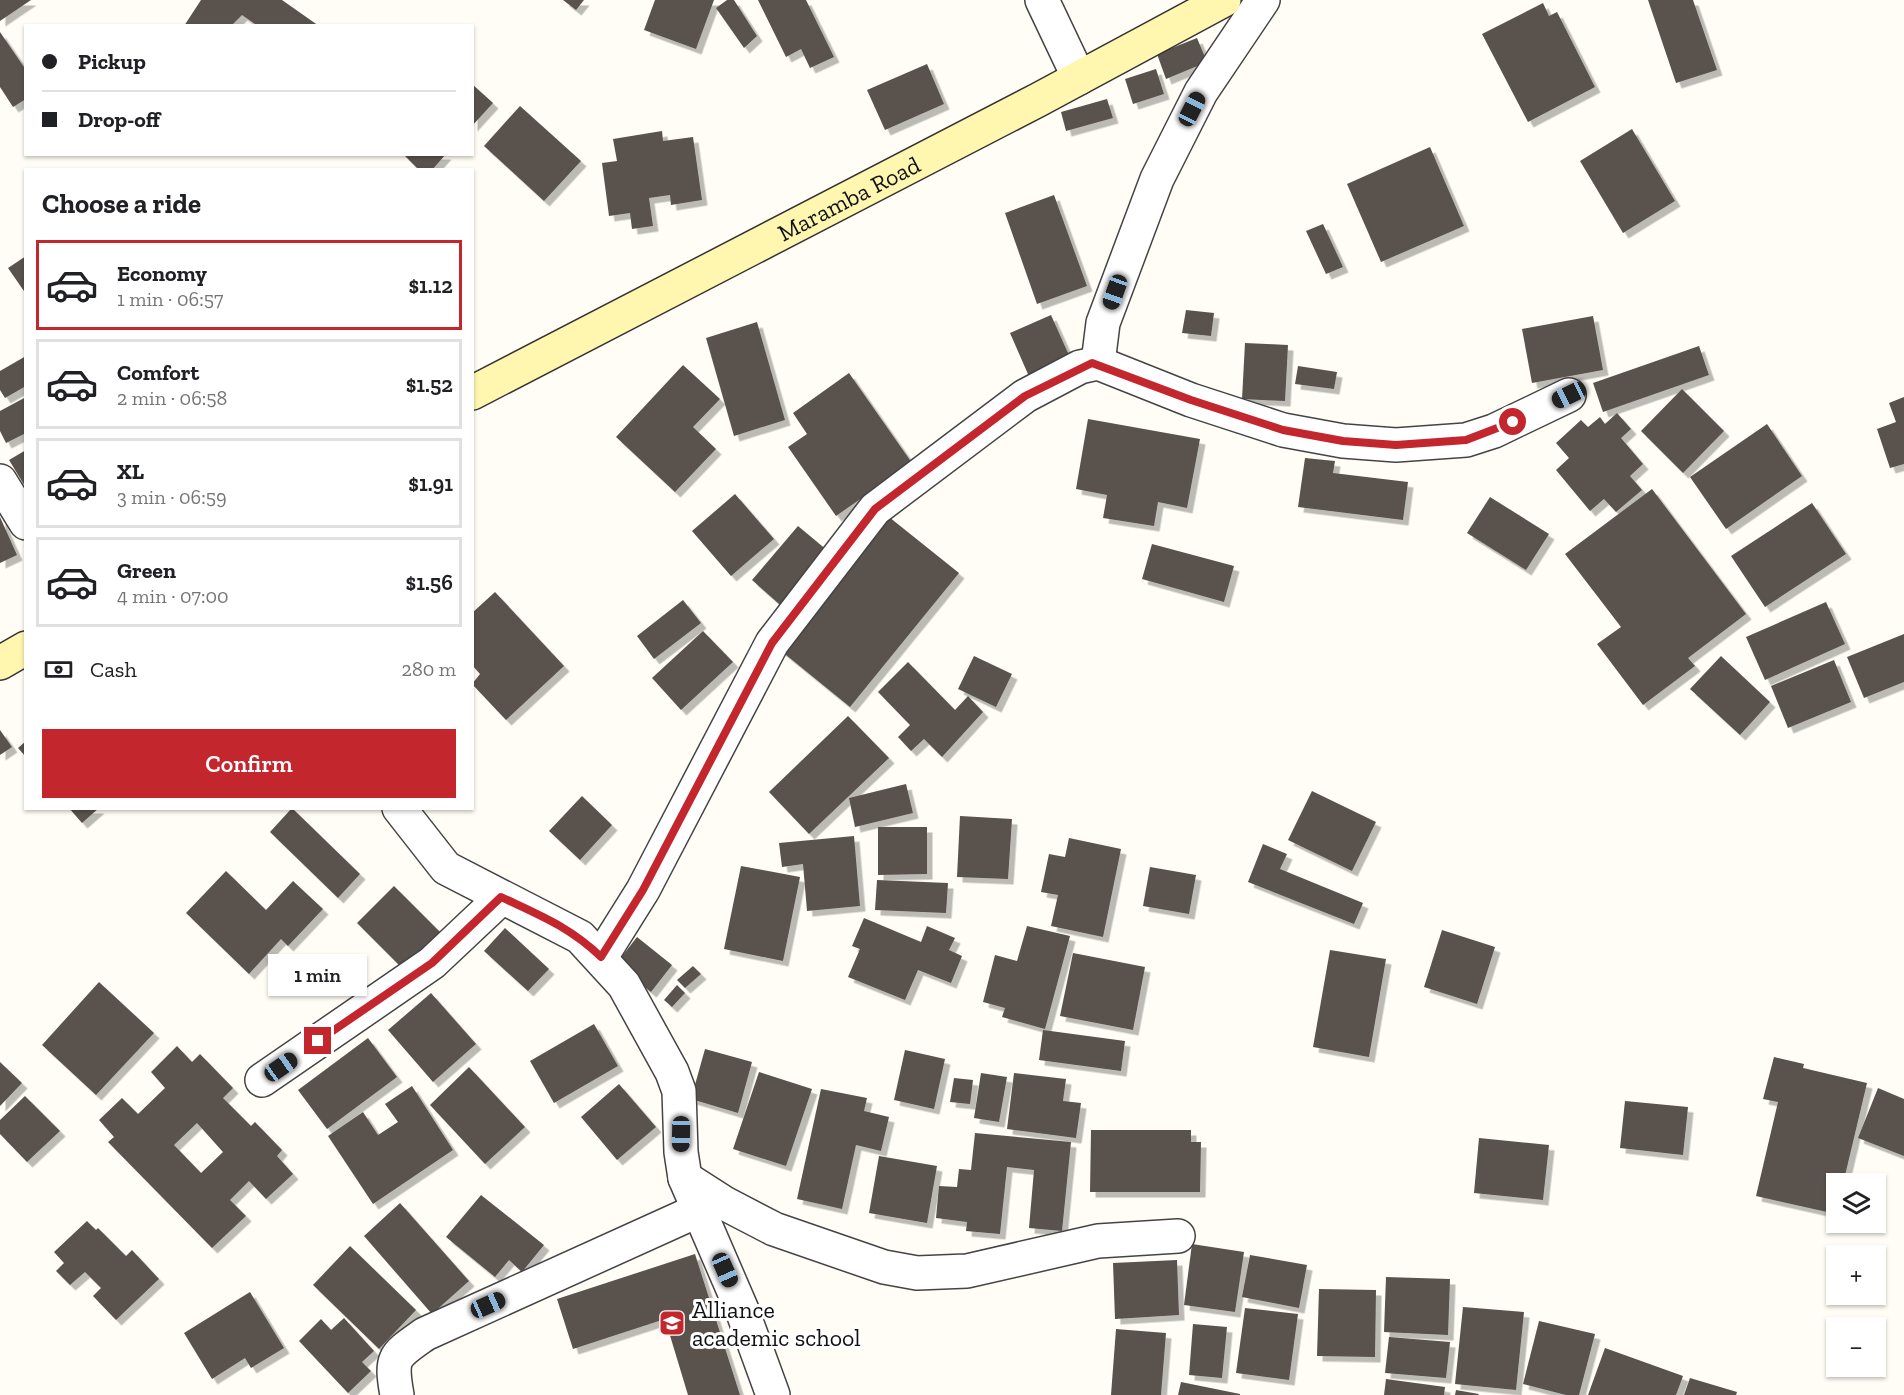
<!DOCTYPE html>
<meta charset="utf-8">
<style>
body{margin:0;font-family:"Zilla Slab",serif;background:#f6f6f6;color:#202124;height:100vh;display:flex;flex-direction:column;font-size:22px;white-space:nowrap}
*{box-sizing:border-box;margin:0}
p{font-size:20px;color:#757577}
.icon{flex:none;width:33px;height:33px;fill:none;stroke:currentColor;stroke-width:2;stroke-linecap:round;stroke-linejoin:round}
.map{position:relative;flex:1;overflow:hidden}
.panel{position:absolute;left:24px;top:168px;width:450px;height:642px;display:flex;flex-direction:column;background:#fff;border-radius:0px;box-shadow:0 2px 4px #0004}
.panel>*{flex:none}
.top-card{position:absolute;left:24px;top:24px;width:450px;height:132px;border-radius:0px;box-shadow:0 2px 4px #0004;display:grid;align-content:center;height:132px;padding:0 18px;background:#fff}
.buttons{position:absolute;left:1826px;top:1173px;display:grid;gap:12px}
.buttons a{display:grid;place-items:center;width:60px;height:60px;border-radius:0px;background:#fff;box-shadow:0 2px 4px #0004;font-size:30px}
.end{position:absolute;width:27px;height:27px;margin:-14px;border:8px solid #c4262e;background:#fff;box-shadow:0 0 0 3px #fff}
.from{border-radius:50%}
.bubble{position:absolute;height:42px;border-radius:0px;background:#fff;box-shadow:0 2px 4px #0004;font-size:20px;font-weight:600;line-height:42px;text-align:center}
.car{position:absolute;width:18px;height:36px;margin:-18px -9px;border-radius:8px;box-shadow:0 0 4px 2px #0007;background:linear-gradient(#222 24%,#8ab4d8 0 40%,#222 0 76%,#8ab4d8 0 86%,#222 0)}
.top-card b{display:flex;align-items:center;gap:21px;height:57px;font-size:22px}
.top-card b+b{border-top:2px solid #e0e0e0}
.top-card i{width:15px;height:15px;background:#202124}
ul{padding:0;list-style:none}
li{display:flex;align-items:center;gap:18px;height:90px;margin:0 12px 9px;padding:0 6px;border:3px solid #e0e0e0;border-radius:0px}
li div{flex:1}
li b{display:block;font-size:22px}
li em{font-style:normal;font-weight:600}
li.selected{border-color:#c4262e}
li>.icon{width:54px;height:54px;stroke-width:1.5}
h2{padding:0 18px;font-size:27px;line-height:72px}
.pay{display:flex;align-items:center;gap:15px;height:66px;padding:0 18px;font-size:22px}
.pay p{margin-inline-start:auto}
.action{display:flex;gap:12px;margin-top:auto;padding:12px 18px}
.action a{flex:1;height:69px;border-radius:0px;background:#c4262e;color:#fff;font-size:24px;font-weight:600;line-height:69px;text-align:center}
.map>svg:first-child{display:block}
.building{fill:#5a524d;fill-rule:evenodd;filter:url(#shadow)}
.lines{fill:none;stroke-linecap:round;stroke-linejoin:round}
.street-casing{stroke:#444;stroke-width:36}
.secondary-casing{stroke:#333;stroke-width:36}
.street{stroke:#fff;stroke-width:33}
.secondary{stroke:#fff6b0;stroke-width:33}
.route{stroke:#c4262e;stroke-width:8}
.labels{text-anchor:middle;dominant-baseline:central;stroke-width:6;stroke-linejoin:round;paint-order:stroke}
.street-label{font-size:24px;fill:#111;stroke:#fff}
.poi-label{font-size:24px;fill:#111;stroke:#fff;text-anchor:start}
</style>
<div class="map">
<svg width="1904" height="1395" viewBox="0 0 1904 1395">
<defs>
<filter id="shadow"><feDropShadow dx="5.5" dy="5.5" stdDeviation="0" flood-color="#0004"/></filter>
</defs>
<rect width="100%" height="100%" fill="#fffdf5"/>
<g class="building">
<path d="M0,0H31L0,21Z"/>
<path d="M201,0H282L319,26H258L242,15L231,26H184Z"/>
<path d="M563,0H584L576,10Z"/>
<path d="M655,0H714L696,49L644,30Z"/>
<path d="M727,0H734L757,36L744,48L716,8Z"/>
<path d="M758,0H806L834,57L810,68L801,49L786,57Z"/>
<path d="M1648,0H1693L1717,70L1676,83Z"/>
<path d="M1543,3L1549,16L1557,12L1595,87L1528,122L1482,34Z"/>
<path d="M0,32L26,70V99L13,107L0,87Z"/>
<path d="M1197,38L1207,62L1166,79L1157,54Z"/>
<path d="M927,64L944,104L885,130L867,90Z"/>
<path d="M1156,69L1164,94L1133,104L1125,79Z"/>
<path d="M472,84L493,103L472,126Z"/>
<path d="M1107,99L1113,118L1066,131L1061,112Z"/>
<path d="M520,106L581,161L544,201L484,146Z"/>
<path d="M1632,129L1675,201L1623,233L1580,161Z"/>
<path d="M662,131L663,141L693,137L702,200L671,205L670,195L649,198L653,226L632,229L630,213L609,216L602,163L617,161L613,139Z"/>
<path d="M1430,147L1464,226L1381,262L1347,184Z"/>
<path d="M403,154H446L432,170H419Z"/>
<path d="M1054,195L1087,286L1037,304L1005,213Z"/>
<path d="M1323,224L1343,267L1326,274L1306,231Z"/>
<path d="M26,256V294L8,268Z"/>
<path d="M1186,310L1214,313L1211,336L1182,333Z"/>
<path d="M1051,315L1072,362L1031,381L1010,333Z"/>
<path d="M1593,316L1603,370L1532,383L1522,329Z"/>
<path d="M757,322L785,420L734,436L706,338Z"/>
<path d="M1245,343L1288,345L1285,401L1242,399Z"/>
<path d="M1699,346L1709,375L1603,412L1593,383Z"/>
<path d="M26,356V386L5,398L0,390V371Z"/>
<path d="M683,365L720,399L693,427L716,449L675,492L616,437Z"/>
<path d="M1298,366L1337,372L1334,389L1295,384Z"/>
<path d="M849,373L912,463L836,516L788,447L807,434L793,413Z"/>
<path d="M1682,389L1724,431L1683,473L1641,431Z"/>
<path d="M26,397V433L6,443L0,431V411Z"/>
<path d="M1904,397V464L1890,468L1877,429L1896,422L1889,403Z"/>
<path d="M1617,413L1631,429L1621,438L1643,464L1630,476L1642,490L1616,512L1604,499L1590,511L1556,470L1569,458L1556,443L1581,420L1588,427L1600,417L1605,424Z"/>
<path d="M1088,419L1200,439L1187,508L1158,502L1154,526L1103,518L1107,495L1076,489Z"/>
<path d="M1767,424L1802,476L1726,529L1690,477Z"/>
<path d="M26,450V488L9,460Z"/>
<path d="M1305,458L1335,461L1333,473L1408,482L1403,520L1298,507Z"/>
<path d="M1652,489L1746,614L1688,658L1695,666L1643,705L1597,644L1621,627L1565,554Z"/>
<path d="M735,494L774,539L731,576L692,531Z"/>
<path d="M1490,497L1549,534L1526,570L1467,533Z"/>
<path d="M1812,503L1846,554L1765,607L1731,556Z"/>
<path d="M884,513L959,573L850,707L775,646Z"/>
<path d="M0,517L17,555L0,563Z"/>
<path d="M798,526L834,556L787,611L752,580Z"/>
<path d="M1152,544L1234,566L1224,602L1142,579Z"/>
<path d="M495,592L564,666L506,720L472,684L480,674L472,665V613Z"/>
<path d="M683,600L701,623L654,659L637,636Z"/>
<path d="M1826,602L1845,644L1765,680L1746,637Z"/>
<path d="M703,631L733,662L681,710L652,678Z"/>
<path d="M1904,634V682L1864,698L1847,657Z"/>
<path d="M974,656L1012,674L996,707L958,689Z"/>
<path d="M1721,656L1770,702L1740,735L1690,689Z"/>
<path d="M1834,660L1851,702L1788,728L1771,686Z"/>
<path d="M908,662L955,710L968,696L983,712L942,757L924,739L911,751L898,737L910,725L878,692Z"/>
<path d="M848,716L889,758L809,834L769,792Z"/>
<path d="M0,730L12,747L0,755Z"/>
<path d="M26,741V757L18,748Z"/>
<path d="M906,784L913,813L855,827L849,798Z"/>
<path d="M1312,791L1376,822L1352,871L1288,840Z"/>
<path d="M582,796L612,825L580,860L549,831Z"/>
<path d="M69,808H99L82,823Z"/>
<path d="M292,808L360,874L338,898L270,832Z"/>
<path d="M960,816L1012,819L1008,879L957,877Z"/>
<path d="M878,827H927V874L878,875Z"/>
<path d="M854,836L860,906L807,911L803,864L782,867L779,843Z"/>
<path d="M1069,838L1121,849L1103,937L1051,926L1058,895L1041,892L1049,854L1065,857Z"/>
<path d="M1263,844L1287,854L1280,869L1363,903L1354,924L1248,882Z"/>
<path d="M741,866L800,877L783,961L724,949Z"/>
<path d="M1150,867L1196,875L1189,914L1143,906Z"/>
<path d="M226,871L266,910L293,881L323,909L288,946L281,939L249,974L186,913Z"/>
<path d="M877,880L948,883L946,913L875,910Z"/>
<path d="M394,886L445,937L408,974L357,923Z"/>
<path d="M864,918L921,942L927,926L955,938L949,950L962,956L951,983L918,970L905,1000L848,977L860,949L852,946Z"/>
<path d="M1027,926L1070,936L1045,1029L1002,1017L1005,1008L983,1002L995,955L1017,961Z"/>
<path d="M505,928L549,969L528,991L484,951Z"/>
<path d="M1442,930L1495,947L1477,1004L1424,987Z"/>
<path d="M637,937L672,965L651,992L616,964Z"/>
<path d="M1330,950L1386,959L1369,1057L1313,1047Z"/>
<path d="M1073,953L1145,967L1133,1030L1060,1016Z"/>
<path d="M693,966L701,974L685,988L677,980Z"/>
<path d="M99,982L154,1033L96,1095L42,1045Z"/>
<path d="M677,985L685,993L672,1007L664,1000Z"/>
<path d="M431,993L476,1044L433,1082L388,1030Z"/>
<path d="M594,1024L618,1066L554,1103L530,1061Z"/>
<path d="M1043,1030L1125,1041L1121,1071L1039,1060Z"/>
<path d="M368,1038L397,1077L327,1129L298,1090Z"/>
<path d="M177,1046L192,1062L200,1054L233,1088L223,1098L251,1126L255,1122L282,1150L277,1156L293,1174L266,1199L249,1181L230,1200L246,1216L212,1248L108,1142L114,1137L99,1120L122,1098L138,1114L165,1088L151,1072ZM197,1123L223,1152L201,1173L174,1145Z"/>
<path d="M705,1049L752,1062L738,1113L691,1099Z"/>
<path d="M905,1050L945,1059L934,1109L894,1100Z"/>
<path d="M1774,1057L1804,1064L1803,1068L1867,1083L1843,1184H1836V1214L1756,1196L1778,1102L1763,1099Z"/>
<path d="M0,1062L22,1083L0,1106Z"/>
<path d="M469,1067L525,1127L485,1164L430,1105Z"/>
<path d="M759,1072L812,1089L786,1166L733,1149Z"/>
<path d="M981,1073L1007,1077L999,1122L974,1118Z"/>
<path d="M1014,1073L1066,1079L1063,1101L1081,1103L1076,1138L1007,1129Z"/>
<path d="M954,1078L973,1080L970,1104L950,1102Z"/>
<path d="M619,1084L656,1127L617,1160L581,1117Z"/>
<path d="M412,1086L453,1150L373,1204L328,1136L363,1112L378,1135L398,1122L385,1104Z"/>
<path d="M1878,1088L1904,1099V1156L1858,1138Z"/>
<path d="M821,1089L867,1098L864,1111L889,1117L881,1151L856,1145L842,1209L797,1199Z"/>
<path d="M25,1096L60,1131L27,1162L0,1134V1120Z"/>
<path d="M1625,1101L1688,1107L1683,1155L1620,1148Z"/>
<path d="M1091,1130H1191V1142H1201L1200,1192H1090Z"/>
<path d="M975,1133L1071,1142L1062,1231L1029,1228L1034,1170L1007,1167L1000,1234L966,1231L967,1222L936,1218L939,1186L957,1187L959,1169L971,1170Z"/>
<path d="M1479,1138L1549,1145L1543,1200L1474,1193Z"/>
<path d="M879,1156L937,1166L927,1223L869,1213Z"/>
<path d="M481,1195L544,1245L522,1272L509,1260L495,1277L446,1237Z"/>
<path d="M400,1203L469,1281L432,1314L364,1236Z"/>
<path d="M87,1221L96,1230L98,1228L126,1256L132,1250L159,1279L116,1320L93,1296L101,1288L85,1272L70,1285L56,1271L64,1263L54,1252Z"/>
<path d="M1192,1244L1244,1252L1235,1312L1184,1305Z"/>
<path d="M350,1246L416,1310L379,1349L313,1285Z"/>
<path d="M695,1254L740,1395H688L665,1319L573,1349L557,1299Z"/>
<path d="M1250,1255L1307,1265L1299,1308L1242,1297Z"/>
<path d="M1177,1260L1179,1315L1115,1319L1113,1263Z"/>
<path d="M1386,1277L1450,1279L1448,1335L1384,1332Z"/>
<path d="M1319,1289L1376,1290L1375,1357L1317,1356Z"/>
<path d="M250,1292L284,1348L251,1368L245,1358L212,1379L184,1333Z"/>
<path d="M1463,1307L1524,1312L1516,1390L1455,1384Z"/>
<path d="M1245,1308L1298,1314L1289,1380L1236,1373Z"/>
<path d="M344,1318L374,1351L362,1362L371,1371L348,1393L299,1341L321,1319L331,1330Z"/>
<path d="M1539,1321L1595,1334L1579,1395H1566L1523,1384Z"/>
<path d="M1193,1324L1227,1327L1222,1378L1189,1375Z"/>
<path d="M1116,1329L1166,1333L1161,1395H1111Z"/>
<path d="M1389,1337L1450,1342L1446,1378L1385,1373Z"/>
<path d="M1605,1348L1683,1376L1676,1395H1588Z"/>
<path d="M1690,1378L1737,1392L1736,1395H1684Z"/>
<path d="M1386,1379L1445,1387L1444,1395H1384Z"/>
<path d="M1181,1382L1240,1394V1395H1178Z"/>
<path d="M1456,1390L1479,1394L1478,1395H1455Z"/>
</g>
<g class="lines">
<g class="street-casing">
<g id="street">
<path d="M1042,0L1079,78"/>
<path d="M1098,363L1103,323L1157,179L1201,92L1263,0"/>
<path d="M0,481L26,523"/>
<path d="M399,808L446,868L580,937L624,985L672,1072L679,1091L681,1152L685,1178L742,1310L773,1395"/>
<path d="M601,957L643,890L772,643L875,509L1025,396L1080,367L1098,363L1191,400L1283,430L1343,441L1396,445L1466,440L1494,431L1569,395"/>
<path d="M262,1080L432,963L501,898"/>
<path d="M685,1178L724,1203L774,1229L884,1267L917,1273L967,1271L1098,1241L1178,1236"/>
<path d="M397,1395C390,1356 394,1356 425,1334L699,1210"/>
</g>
</g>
<g class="secondary-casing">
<g id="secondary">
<path id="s1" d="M472,393L1038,100L1224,0"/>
<path d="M0,663L26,648"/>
</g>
</g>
<use href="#street" class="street"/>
<use href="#secondary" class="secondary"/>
</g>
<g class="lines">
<path class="route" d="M318,1041L432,963L501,897C539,915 570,927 601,957L643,890L772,643L875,509L1025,396L1092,363L1191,400L1283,430L1343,441L1396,445L1466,440L1513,422"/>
</g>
<defs>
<g id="school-square" transform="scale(1.35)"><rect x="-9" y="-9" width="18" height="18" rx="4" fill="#c4262e" stroke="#fff"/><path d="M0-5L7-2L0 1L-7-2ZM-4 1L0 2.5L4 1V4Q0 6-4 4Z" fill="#fff"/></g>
</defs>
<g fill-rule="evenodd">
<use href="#school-square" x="672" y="1323"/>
</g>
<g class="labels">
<g class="street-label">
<text stroke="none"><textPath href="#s1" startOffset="424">Maramba Road</textPath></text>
</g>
<g class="poi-label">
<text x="692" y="1309">Alliance<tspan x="692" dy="28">academic school</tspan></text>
</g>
</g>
</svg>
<div class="buttons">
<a><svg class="icon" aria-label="layers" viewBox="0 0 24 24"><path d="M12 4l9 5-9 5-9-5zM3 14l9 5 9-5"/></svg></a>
<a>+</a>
<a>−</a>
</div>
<i class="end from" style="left:1513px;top:422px"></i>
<i class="end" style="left:318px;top:1041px"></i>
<div class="bubble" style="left:268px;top:954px;width:99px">1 min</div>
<i class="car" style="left:1192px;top:109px;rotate:27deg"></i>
<i class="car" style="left:1115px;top:292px;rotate:200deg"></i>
<i class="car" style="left:1569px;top:395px;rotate:244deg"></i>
<i class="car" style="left:281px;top:1067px;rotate:55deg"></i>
<i class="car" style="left:681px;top:1134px;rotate:181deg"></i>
<i class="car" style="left:725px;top:1270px;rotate:156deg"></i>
<i class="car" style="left:488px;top:1305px;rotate:66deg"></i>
<div class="top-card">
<b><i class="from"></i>Pickup</b>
<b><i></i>Drop-off</b>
</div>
<section class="panel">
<h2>Choose a ride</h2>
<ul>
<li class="selected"><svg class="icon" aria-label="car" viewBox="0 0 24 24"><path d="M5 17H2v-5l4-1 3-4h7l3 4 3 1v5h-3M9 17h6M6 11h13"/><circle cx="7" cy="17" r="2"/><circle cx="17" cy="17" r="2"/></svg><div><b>Economy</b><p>1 min · 06:57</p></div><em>$1.12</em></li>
<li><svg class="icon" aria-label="car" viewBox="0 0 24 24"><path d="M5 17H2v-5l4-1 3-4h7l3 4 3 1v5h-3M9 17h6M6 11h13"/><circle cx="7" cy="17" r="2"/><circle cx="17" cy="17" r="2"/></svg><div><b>Comfort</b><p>2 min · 06:58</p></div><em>$1.52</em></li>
<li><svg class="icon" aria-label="car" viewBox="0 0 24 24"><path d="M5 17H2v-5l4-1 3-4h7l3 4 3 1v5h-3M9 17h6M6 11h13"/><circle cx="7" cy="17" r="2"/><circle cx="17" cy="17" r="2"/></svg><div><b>XL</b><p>3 min · 06:59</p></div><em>$1.91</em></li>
<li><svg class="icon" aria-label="car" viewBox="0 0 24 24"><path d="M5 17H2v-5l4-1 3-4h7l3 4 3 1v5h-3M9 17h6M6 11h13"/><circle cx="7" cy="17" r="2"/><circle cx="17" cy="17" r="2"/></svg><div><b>Green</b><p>4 min · 07:00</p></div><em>$1.56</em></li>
</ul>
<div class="pay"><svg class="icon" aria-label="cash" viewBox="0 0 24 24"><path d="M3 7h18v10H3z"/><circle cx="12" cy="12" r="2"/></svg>Cash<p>280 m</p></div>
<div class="action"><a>Confirm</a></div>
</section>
</div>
